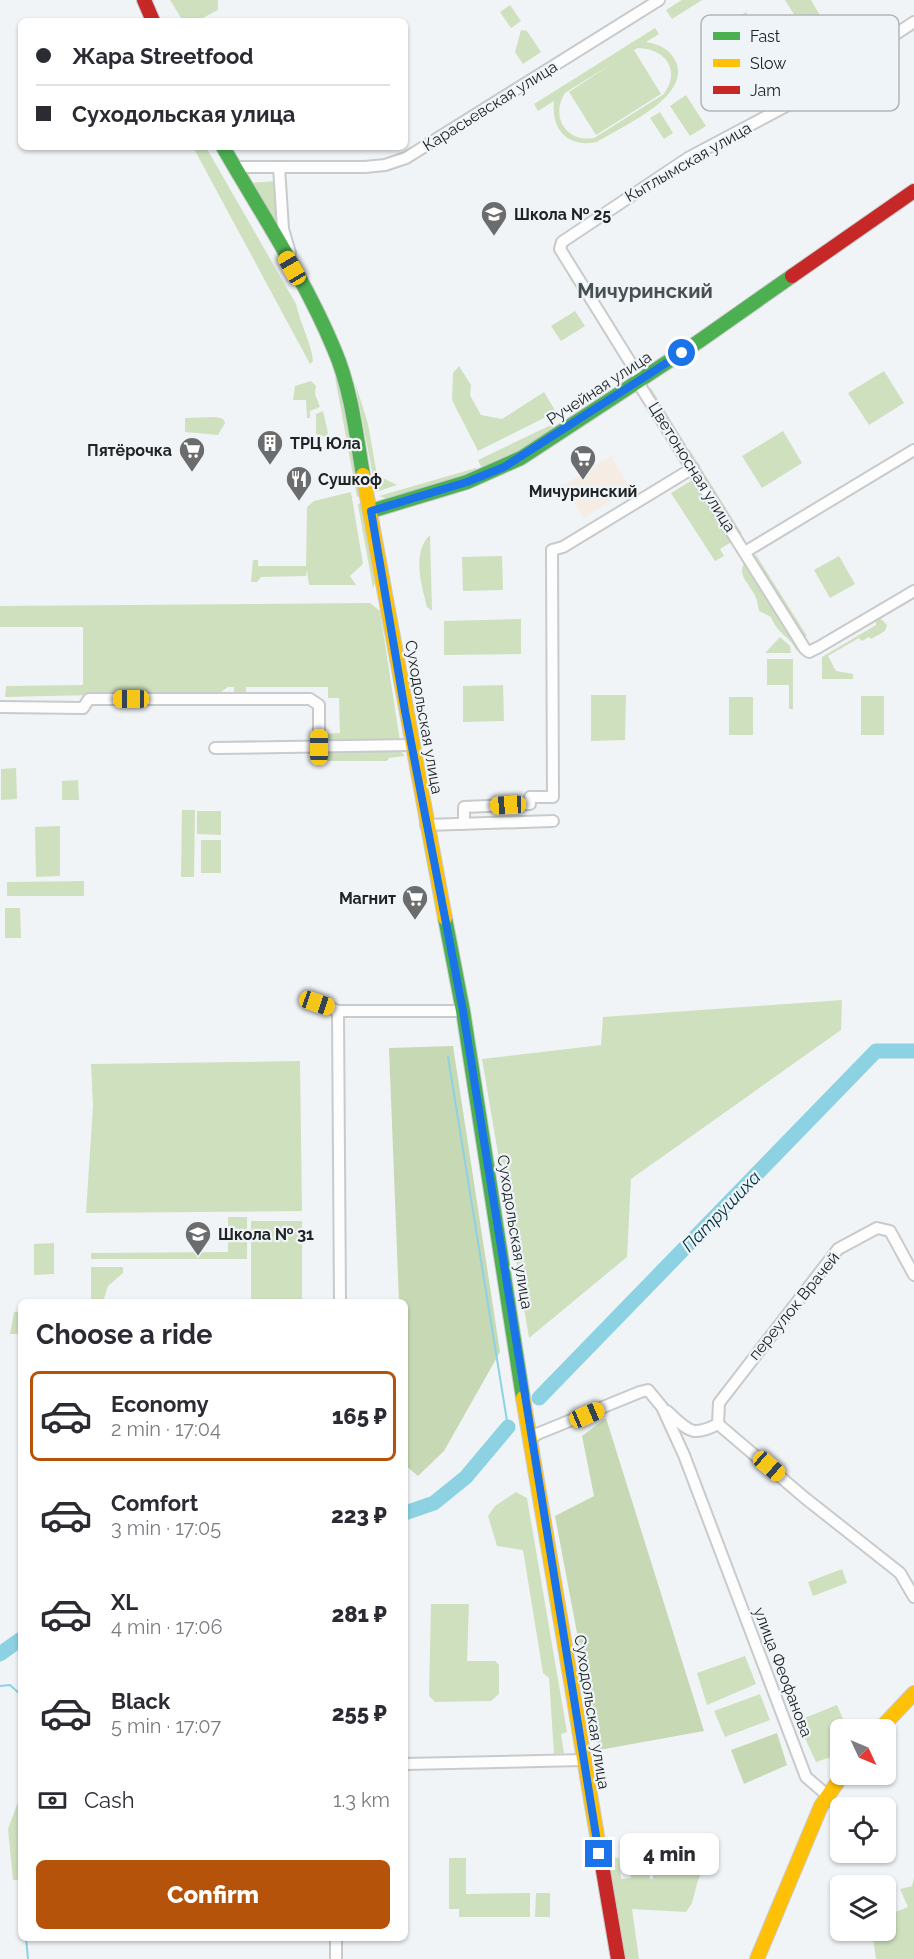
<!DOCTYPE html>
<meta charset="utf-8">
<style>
body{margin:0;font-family:Raleway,sans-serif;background:#f2f2f3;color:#2b2b33;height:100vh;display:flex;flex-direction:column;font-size:22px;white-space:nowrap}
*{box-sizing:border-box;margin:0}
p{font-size:20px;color:#7c7c81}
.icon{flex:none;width:33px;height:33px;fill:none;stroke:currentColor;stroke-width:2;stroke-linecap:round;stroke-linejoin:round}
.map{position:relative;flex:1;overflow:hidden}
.side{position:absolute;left:18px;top:1299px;width:390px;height:642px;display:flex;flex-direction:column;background:#fff;border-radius:9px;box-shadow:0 2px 4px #0004}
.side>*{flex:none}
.top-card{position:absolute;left:18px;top:18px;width:390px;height:132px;border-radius:9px;box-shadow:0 2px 4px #0004;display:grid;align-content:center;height:132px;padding:0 18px;background:#fff}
.needle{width:39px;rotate:134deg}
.fabs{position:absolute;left:830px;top:1719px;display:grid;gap:12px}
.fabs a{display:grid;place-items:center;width:66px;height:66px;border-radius:9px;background:#fff;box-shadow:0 2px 4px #0004;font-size:30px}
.end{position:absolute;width:27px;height:27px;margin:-14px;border:8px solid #1a73e8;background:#fff;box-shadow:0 0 0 3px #fff}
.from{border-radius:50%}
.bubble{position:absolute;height:42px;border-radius:9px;background:#fff;box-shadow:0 2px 4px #0004;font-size:20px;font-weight:800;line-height:42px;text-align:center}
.car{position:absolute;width:18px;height:36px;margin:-18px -9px;border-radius:8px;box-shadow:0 0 4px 2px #0007;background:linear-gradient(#f5c518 24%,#345 0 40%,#f5c518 0 76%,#345 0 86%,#f5c518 0)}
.top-card b{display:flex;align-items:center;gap:21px;height:57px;font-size:22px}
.top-card b+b{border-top:2px solid #e1e1e2}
.top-card i{width:15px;height:15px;background:#2b2b33}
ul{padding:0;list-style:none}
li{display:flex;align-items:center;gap:18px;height:90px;margin:0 12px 9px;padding:0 6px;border:3px solid transparent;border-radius:9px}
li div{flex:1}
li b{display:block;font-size:22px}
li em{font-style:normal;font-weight:800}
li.current{border-color:#b45309}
li>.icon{width:54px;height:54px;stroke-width:1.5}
h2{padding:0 18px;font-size:27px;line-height:72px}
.pay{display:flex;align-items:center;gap:15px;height:66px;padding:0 18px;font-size:22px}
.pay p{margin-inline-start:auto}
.primary-button{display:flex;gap:12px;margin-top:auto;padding:12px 18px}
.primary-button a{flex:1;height:69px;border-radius:9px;background:#b45309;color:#fff;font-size:24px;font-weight:800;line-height:69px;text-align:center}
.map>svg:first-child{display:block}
.commercial{fill:#f5ece4}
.green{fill:#cfe0bf;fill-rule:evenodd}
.forest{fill:#c6d9b4}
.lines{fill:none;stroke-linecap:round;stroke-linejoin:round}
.stream{stroke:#8cd2e3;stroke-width:2}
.river{stroke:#8cd2e3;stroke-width:15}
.street-casing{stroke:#c8cacb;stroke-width:14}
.fast-casing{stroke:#c8cacb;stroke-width:16}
.slow-casing{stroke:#c8cacb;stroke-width:16}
.jam-casing{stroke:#c8cacb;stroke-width:16}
.street{stroke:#fdfdfe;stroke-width:10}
.fast{stroke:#4caf50;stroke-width:14}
.slow{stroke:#ffc107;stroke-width:14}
.jam{stroke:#c62828;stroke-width:14}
.route{stroke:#1a73e8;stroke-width:8}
.labels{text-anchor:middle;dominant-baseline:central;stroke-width:4.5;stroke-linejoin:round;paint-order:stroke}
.street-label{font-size:16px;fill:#212324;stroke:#eff4f8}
.poi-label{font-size:16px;font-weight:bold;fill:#212324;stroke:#eff4f8;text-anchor:start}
.water-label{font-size:18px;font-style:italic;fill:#00323c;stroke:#eff4f8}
.quarter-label{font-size:20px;font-weight:bold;fill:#4a4f52;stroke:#eff4f8}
.key{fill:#eff4f8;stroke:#b1b5b8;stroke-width:1.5}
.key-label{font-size:16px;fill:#212324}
</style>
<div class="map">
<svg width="914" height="1959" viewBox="0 0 914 1959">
<rect width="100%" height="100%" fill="#f1f4f6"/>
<path class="commercial" d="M611,456L630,488L584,518L562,486Z"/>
<g class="green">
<path d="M170,0H218V10L197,21H183Z"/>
<path d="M682,0H702L672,19L666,10Z"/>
<path d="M785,0H811L823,21L805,32Z"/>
<path d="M510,5L521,21L511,28L500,12Z"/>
<path d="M746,12L758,31L738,43L727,24Z"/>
<path d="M655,28L659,34L646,42C659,44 670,49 676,62C691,97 621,127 597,142C568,148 551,130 554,101L538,111L534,104ZM638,48C666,49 681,70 664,94L594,138C566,143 550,116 565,93L613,63L569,92L596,135L661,94L634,50Z"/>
<path d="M521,30L527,31L541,52L523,64L515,52Z"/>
<path d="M686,95L706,126L690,136L670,106Z"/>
<path d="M660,112L673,133L664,139L650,118Z"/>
<path d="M193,147L207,149L296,304C300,323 312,345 313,361L310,364Z"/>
<path d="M275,181L279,235L250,183Z"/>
<path d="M575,311L585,326L561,341L551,326Z"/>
<path d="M459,366L471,385L470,395L481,415L502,419L544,392L556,412L478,451L452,400L453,373Z"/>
<path d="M884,371L904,403L869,425L848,393Z"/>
<path d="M335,377L340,382L362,495L357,497Z"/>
<path d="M311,381L316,386L315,394L320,407L310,411V418H307L306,400H293L295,386Z"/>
<path d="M355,382L368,424L377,475L397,485L376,492Z"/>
<path d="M651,388L652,390L686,445H682L648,391Z"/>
<path d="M323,411L328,433L326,437L316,434V414Z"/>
<path d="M216,417L223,419L225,423L218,435L185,432V418Z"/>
<path d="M553,424L554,429L549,436L482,469L478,460Z"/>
<path d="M783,431L802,463L762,488L742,456Z"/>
<path d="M689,449L742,534L739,535L687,452Z"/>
<path d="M476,468L477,471L388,499L379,496Z"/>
<path d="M694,479L733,541L720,549L724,556L715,561L671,493Z"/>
<path d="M351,492L363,564L350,576L356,585H309L307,570L306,576L261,577L257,582H251L253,560H258V566H306L307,507L314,501Z"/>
<path d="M363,500L377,577L373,588L358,505Z"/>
<path d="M430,535L432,611L427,607C422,586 411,553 430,535Z"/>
<path d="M756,555L807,636L803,638L752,557Z"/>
<path d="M502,556L503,590L463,591L462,557Z"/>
<path d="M839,556L855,584L830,598L814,570Z"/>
<path d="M745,561L800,649L797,651C788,634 778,635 771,617L759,611C758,605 757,598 753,592C747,581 737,575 745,561Z"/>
<path d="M370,603L380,611L400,741H328L322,739V734L340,733L339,698H328V687H246V694H234V687H228L221,692L5,697L6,686L83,685V627H0V606Z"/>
<path d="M876,618H880L887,625L885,631L871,639L869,637L862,641L859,638L828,656L836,671L853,674V679H822V657L876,625Z"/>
<path d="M521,619V654L444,655V621Z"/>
<path d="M780,637L790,646L791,653H765Z"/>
<path d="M767,659H793V709H789V685H767Z"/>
<path d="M503,685L504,721L463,722V686Z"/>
<path d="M591,695H626L625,740L591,741Z"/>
<rect x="861" y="696" width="23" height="39"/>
<rect x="729" y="697" width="24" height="38"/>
<path d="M399,750L405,756L389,758L387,761H321L322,755L327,752Z"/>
<path d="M16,768L17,799L1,800V769Z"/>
<path d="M78,780L79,800H62V781Z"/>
<path d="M182,810H195L194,877H181Z"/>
<path d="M197,811H221V835L197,834Z"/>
<path d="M60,826V876L36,877L35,827Z"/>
<rect x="201" y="840" width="20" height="33"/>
<path d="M84,881V896H7V882Z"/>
<path d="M5,908H20L21,938H5Z"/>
<path d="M842,1000L841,1030L631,1179L627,1257L529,1338L482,1059L601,1045L603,1017Z"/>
<path d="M300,1061L302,1211L86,1213L93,1106L91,1064Z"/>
<path d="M228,1217H247V1259H91V1253L228,1252Z"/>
<rect x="251" y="1221" width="51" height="79"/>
<path d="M54,1243V1274L34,1275V1244Z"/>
<path d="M91,1267H123V1273L108,1286L103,1302H91Z"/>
<path d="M14,1312H18V1334H10Z"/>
<path d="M516,1492L527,1498L567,1732L561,1734L564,1753L554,1754L549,1678L543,1673L523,1550L497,1546L488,1516L495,1506Z"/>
<path d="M842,1569L847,1583L813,1596L808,1582Z"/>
<path d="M431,1604H469L467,1661H495L499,1665V1694L491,1701L435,1702L429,1696Z"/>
<path d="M745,1656L756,1684L707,1705L697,1673Z"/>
<path d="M760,1694L770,1720L725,1737L714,1711Z"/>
<path d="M837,1705L845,1724L835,1730L840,1744V1754L816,1762L797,1721Z"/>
<path d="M21,1794V1880H13L8,1829Z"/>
<path d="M684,1849L687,1863L712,1851L698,1880L692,1903L686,1912L632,1909L639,1959H623L606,1859L609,1856L619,1858L621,1879L631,1878V1871H649L650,1879H653V1864L663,1857H676Z"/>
<path d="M449,1858H466V1894L530,1893V1917H459V1909H449Z"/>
<path d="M914,1878V1959H876L872,1931L885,1930V1916L908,1907L900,1889L912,1886Z"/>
<path d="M536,1893H550V1917H535Z"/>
</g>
<g class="forest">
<path d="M453,1046L500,1352L444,1451L418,1476L405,1465V1302H399L389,1048Z"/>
<path d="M606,1418L704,1731L599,1750L555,1516L594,1496L582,1436Z"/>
<path d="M777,1733L787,1765L744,1784L731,1750Z"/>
</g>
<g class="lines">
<g class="stream">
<path d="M448,1057L508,1427"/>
<path d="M0,1686L10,1685L21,1695"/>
<path d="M21,1855L19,1859L21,1882"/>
<path d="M26,1938L28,1959"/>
</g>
<g class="river">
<path d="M539,1398L876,1051H914"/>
<path d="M405,1513L434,1503L466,1477L508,1427"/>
<path d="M0,1654L21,1639"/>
</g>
<g class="street-casing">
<g id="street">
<path d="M914,22L788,105L688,158L562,242L560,249L635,370L642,389L805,649L809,652L819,647L914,591"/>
<path d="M234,167H365L385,165L406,158L659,0"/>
<path d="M279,167L283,229L290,253"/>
<path d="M745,552L914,450"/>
<path d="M0,707L83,708L89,699H310L319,705V747"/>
<path d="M215,748L412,745"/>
<path d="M464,824V807L530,804V797H553L552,550L563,547L693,468"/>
<path d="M426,825L553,821"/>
<path d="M317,1003L338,1011H463"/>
<path d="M338,1011L340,1302"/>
<path d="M667,1411C688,1430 691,1438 718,1424L805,1498L900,1573L914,1597"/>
<path d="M718,1424L719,1403L838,1249L877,1228L890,1231L914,1275"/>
<path d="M530,1440L537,1434L640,1392L648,1390L662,1407L684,1455L806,1777L827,1795"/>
<path d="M405,1764L583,1760"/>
<path d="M336,1959V1938"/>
</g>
</g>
<g class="fast-casing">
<g id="fast">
<path d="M223,147C261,213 305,279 334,349C351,388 356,433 363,475"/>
<path d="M371,511L467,482L521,458L698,342L792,276"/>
<path d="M445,918L463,1011L523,1398"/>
</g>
</g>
<g class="slow-casing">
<g id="slow">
<path d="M363,475L445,918"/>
<path d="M523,1398L600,1853"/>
<path d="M879,1730L914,1693"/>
<path d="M757,1959L821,1806L843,1774"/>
</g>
</g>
<g class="jam-casing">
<g id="jam">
<path d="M144,0L153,21"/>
<path d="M792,276L914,191"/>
<path d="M600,1853L618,1959"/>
</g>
</g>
<use href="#street" class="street"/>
<use href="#fast" class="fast"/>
<use href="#slow" class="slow"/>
<use href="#jam" class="jam"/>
</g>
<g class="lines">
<path class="route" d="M599,1854L463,1011L405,711L371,511L467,482L504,467L682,353"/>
</g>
<defs>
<g id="school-pin" transform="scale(1.35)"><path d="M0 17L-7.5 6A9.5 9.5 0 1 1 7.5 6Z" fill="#6a6c6e" stroke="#eff4f8"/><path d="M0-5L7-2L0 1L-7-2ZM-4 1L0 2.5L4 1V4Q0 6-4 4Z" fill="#fff"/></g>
<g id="building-pin" transform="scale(1.35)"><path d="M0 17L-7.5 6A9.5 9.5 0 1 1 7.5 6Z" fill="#6a6c6e" stroke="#eff4f8"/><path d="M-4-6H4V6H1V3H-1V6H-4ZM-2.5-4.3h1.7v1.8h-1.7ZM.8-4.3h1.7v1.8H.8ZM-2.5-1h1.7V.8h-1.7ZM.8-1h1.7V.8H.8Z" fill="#fff"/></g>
<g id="supermarket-pin" transform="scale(1.35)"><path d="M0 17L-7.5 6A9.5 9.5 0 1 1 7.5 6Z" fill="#6a6c6e" stroke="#eff4f8"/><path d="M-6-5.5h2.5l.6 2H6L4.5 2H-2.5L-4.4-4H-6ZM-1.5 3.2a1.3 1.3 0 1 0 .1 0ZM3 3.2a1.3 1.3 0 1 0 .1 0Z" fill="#fff"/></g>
<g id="restaurant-pin" transform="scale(1.35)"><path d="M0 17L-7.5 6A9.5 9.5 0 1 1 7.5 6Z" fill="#6a6c6e" stroke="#eff4f8"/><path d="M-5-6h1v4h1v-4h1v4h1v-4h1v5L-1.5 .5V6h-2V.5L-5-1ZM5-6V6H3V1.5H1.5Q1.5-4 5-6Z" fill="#fff"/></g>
</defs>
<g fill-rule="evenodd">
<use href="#school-pin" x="494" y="214"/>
<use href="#building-pin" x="270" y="443"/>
<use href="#supermarket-pin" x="192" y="450"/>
<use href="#supermarket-pin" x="583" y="458"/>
<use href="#restaurant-pin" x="299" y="479"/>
<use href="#supermarket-pin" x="415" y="898"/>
<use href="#school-pin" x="198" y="1234"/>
</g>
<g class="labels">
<g class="street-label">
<text transform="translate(490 106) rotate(-32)">Карасьевская улица</text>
<text transform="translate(688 162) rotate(-30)">Кытлымская улица</text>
<text transform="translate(599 388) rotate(-33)">Ручейная улица</text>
<text transform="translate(692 467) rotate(58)">Цветоносная улица</text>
<text transform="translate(424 717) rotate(80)">Суходольская улица</text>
<text transform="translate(515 1232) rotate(81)">Суходольская улица</text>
<text transform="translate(794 1306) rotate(-51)">переулок Врачей</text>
<text transform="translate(783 1672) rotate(69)">улица Феофанова</text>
<text transform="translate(592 1712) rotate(81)">Суходольская улица</text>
</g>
<g class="poi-label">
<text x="514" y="214">Школа № 25</text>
<text x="290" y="443">ТРЦ Юла</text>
<text x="172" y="450" text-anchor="end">Пятёрочка</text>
<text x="318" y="479">Сушкоф</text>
<text x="583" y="491" text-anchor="middle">Мичуринский</text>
<text x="396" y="898" text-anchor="end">Магнит</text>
<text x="218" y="1234">Школа № 31</text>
</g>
<g class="water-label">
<text transform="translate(721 1211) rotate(-46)">Патрушиха</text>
</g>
<g class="quarter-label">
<text x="645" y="291">Мичуринский</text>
</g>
</g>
<rect x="701" y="15" width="198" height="96" rx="9" class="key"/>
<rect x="713" y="32" width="27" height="8" fill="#4caf50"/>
<rect x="713" y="59" width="27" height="8" fill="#ffc107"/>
<rect x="713" y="86" width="27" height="8" fill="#c62828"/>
<g class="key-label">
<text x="750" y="42">Fast</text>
<text x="750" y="69">Slow</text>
<text x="750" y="96">Jam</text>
</g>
</svg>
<div class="fabs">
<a><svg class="needle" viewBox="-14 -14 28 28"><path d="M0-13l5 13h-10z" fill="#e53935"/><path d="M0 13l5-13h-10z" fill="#7c7c81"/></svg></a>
<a><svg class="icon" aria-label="locate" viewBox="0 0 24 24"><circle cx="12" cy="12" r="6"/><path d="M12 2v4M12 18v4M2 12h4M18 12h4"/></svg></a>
<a><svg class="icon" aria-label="layers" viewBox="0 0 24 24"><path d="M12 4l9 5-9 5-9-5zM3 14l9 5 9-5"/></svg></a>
</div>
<i class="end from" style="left:682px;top:353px"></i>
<i class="end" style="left:599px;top:1854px"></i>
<div class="bubble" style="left:620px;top:1833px;width:99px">4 min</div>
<i class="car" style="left:292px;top:268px;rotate:330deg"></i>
<i class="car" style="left:131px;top:699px;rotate:270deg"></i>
<i class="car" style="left:319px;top:747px;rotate:0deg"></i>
<i class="car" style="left:508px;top:805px;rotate:267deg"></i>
<i class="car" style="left:317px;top:1003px;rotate:109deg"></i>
<i class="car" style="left:587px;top:1415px;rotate:67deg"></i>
<i class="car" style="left:769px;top:1466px;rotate:131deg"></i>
<div class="top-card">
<b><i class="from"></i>Жара Streetfood</b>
<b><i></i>Суходольская улица</b>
</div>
<section class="side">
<h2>Choose a ride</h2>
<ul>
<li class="current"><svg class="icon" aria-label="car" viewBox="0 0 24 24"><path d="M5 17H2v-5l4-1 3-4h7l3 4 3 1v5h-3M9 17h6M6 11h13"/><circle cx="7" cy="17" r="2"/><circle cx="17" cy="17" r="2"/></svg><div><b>Economy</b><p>2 min · 17:04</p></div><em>165 ₽</em></li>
<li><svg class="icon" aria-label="car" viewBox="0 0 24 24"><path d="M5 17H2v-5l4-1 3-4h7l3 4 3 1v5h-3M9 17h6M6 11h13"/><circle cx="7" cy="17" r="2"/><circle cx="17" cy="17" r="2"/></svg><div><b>Comfort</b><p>3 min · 17:05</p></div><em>223 ₽</em></li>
<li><svg class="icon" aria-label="car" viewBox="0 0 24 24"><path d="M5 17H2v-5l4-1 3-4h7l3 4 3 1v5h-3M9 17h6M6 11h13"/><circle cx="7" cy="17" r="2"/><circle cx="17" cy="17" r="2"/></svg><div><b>XL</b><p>4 min · 17:06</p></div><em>281 ₽</em></li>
<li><svg class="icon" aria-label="car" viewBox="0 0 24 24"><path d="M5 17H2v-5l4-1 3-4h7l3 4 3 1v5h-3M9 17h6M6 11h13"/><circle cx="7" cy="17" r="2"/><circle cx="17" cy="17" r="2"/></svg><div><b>Black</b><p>5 min · 17:07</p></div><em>255 ₽</em></li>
</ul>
<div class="pay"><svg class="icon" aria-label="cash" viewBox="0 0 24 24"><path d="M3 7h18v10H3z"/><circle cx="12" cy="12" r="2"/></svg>Cash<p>1.3 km</p></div>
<div class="primary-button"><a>Confirm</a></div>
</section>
</div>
